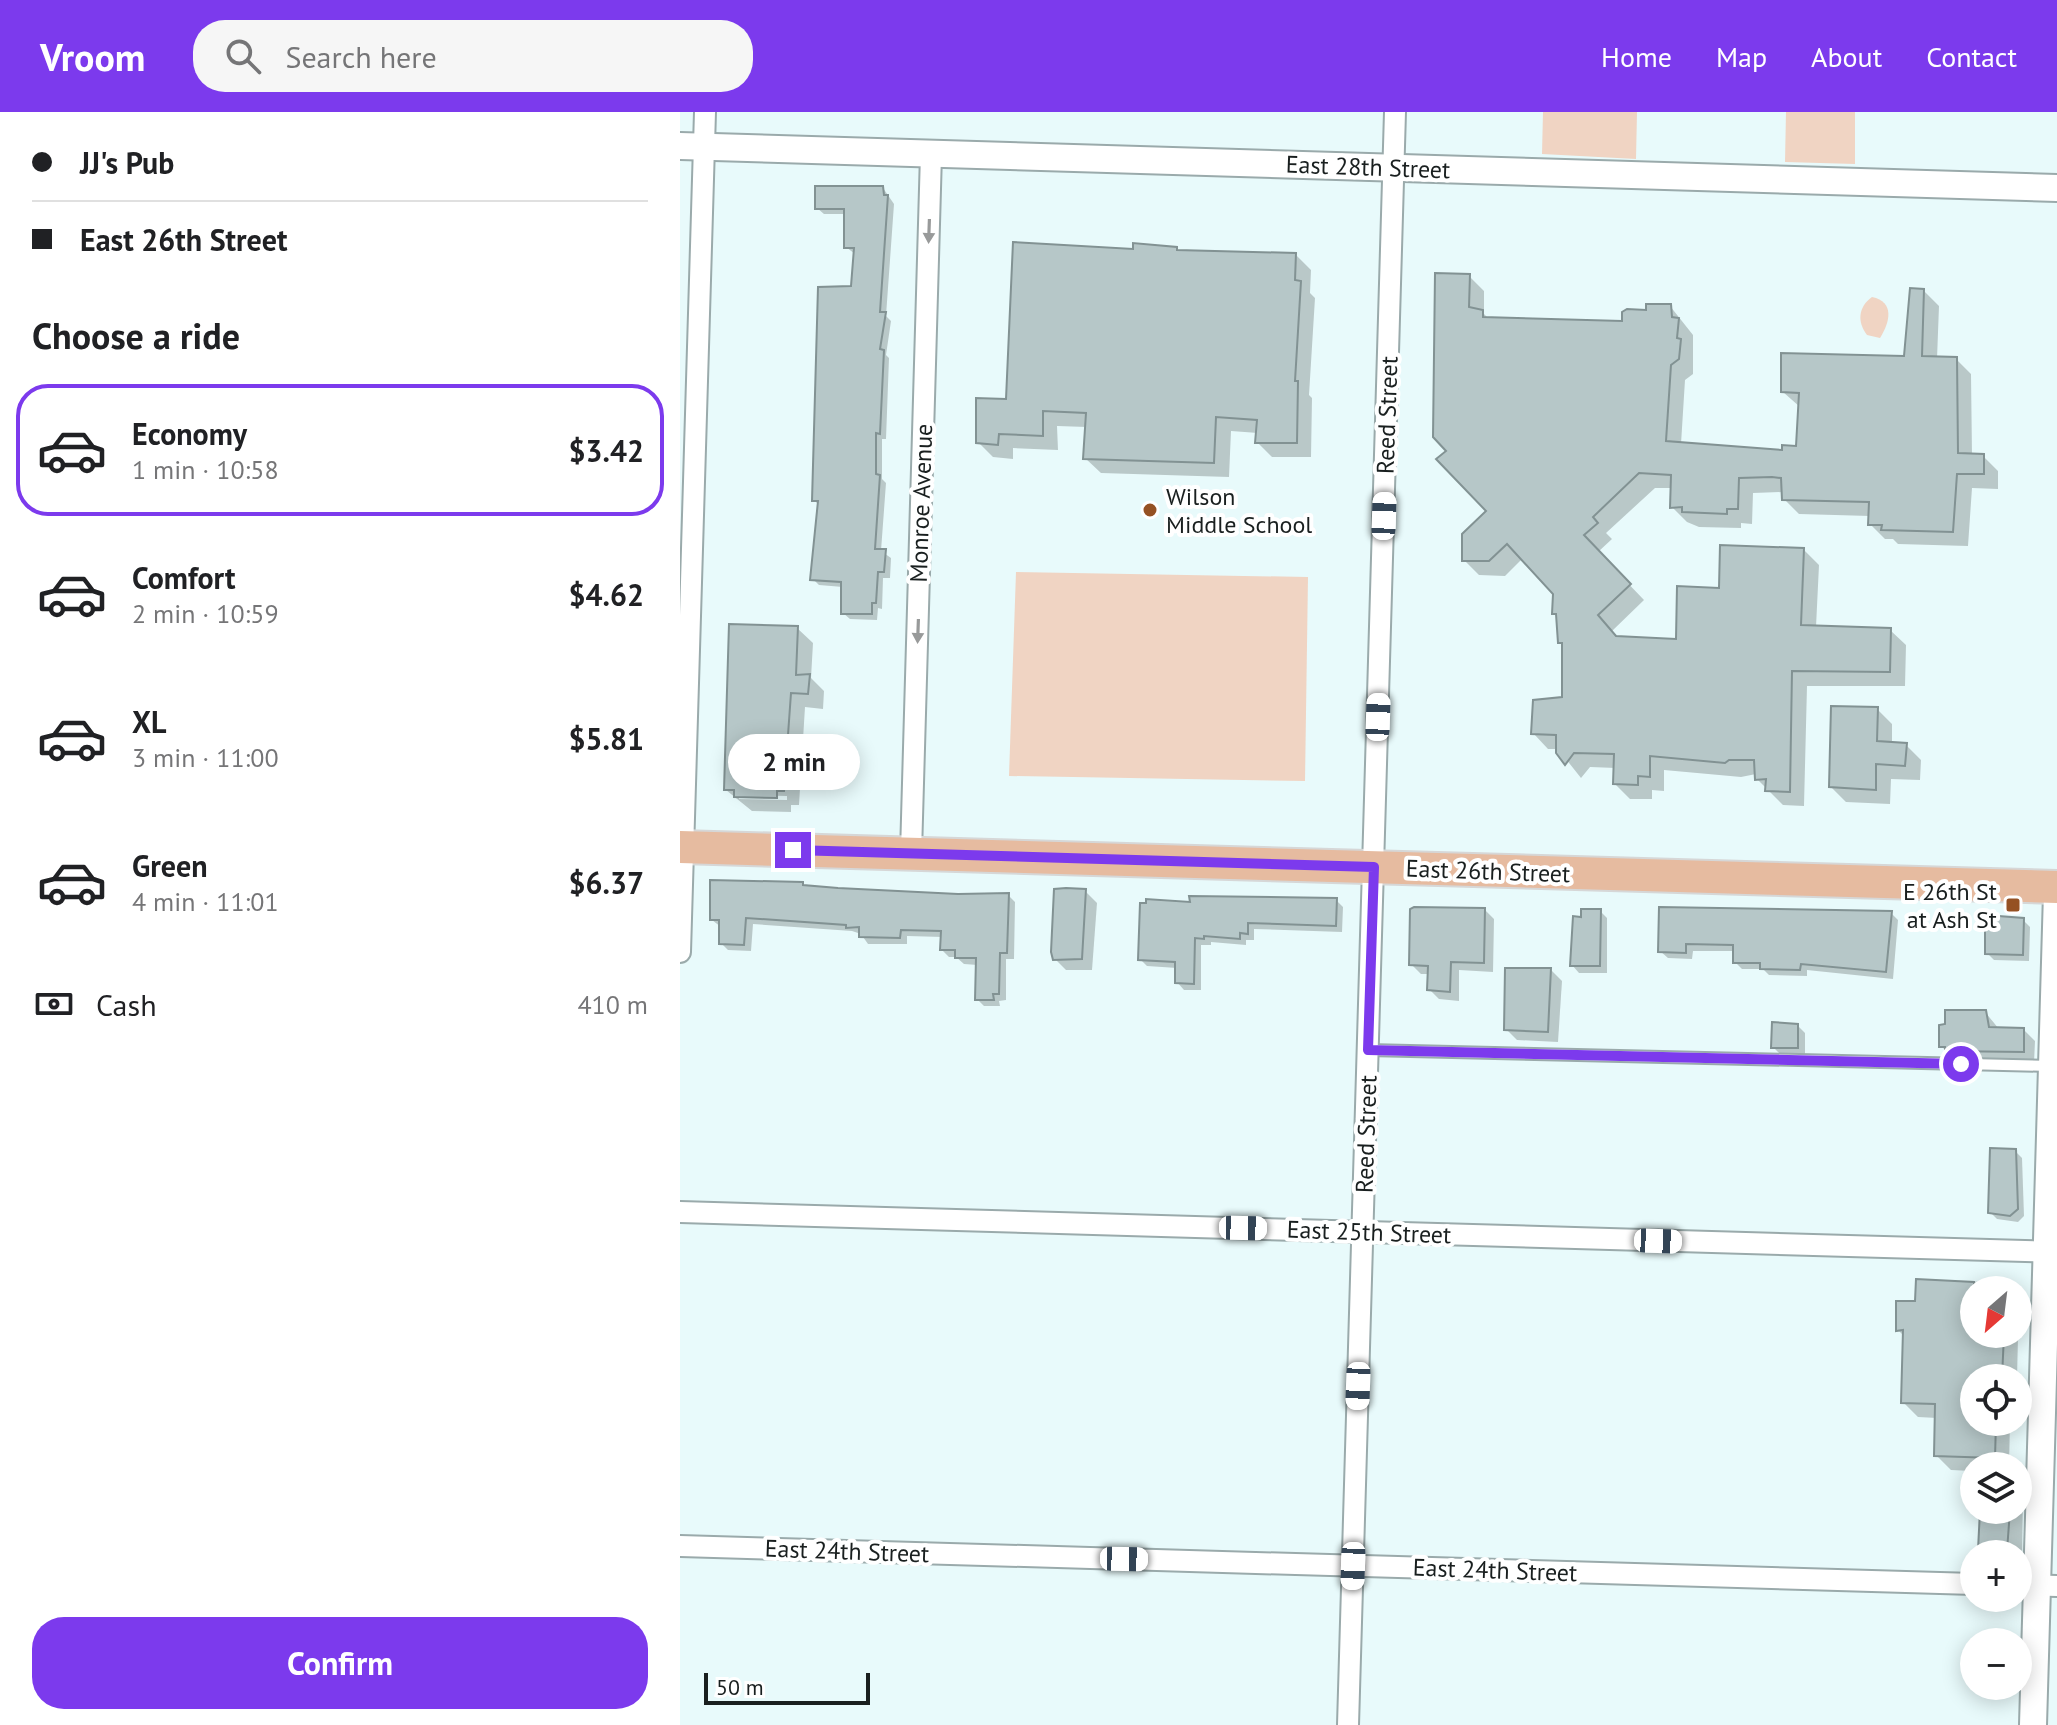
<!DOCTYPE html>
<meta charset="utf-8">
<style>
body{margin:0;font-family:"PT Sans",sans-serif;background:#f6f6f6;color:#202124;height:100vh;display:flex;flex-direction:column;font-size:30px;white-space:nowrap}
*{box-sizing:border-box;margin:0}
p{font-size:26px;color:#757577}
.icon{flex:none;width:44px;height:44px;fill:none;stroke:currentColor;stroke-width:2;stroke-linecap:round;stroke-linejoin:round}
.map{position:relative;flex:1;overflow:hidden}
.details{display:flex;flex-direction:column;background:#fff;width:680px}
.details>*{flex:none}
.guide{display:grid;align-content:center;height:176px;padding:0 32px;background:#fff}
.needle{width:52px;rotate:208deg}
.controls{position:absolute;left:1280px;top:1164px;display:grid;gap:16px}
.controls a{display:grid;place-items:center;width:72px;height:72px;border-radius:50%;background:#fff;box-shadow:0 4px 20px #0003;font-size:40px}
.scale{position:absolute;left:24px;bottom:20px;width:166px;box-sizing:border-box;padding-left:8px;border:4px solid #191f1f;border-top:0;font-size:22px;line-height:28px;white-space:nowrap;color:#191f1f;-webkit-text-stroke:6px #fff;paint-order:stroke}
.end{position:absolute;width:36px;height:36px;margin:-18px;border:10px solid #7c3aed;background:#fff;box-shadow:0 0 0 4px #fff}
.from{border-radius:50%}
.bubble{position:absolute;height:56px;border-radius:28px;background:#fff;box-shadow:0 4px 20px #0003;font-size:26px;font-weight:800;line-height:56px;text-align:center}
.car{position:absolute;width:24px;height:48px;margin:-24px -12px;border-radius:10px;box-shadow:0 0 6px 2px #0007;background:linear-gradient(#fff 24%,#345 0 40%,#fff 0 76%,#345 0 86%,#fff 0)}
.guide b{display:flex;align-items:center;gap:28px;height:76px;font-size:30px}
.guide b+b{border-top:2px solid #e0e0e0}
.guide i{width:20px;height:20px;background:#202124}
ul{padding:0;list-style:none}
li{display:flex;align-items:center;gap:24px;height:132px;margin:0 16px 12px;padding:0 16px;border:4px solid transparent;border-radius:32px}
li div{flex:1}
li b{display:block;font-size:30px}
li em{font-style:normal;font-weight:800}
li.active{border-color:#7c3aed}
li>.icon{width:72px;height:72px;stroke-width:1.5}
h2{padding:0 32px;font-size:36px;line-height:96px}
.pay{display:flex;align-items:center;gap:20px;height:88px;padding:0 32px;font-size:30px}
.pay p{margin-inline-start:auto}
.action{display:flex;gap:16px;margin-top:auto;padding:16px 32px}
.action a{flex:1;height:92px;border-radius:32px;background:#7c3aed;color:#fff;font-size:32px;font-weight:800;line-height:92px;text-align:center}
header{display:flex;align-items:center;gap:48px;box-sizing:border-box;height:112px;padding:0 40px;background:#7c3aed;color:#fff}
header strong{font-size:38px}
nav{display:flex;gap:44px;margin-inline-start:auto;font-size:28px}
.search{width:560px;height:72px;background:#f6f6f6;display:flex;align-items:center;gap:20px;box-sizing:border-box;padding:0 28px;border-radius:32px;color:#757577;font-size:30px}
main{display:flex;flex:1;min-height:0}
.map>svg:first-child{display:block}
.green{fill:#f0d4c3}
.shadow{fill:#0003;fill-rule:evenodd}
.building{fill:#b6c7c8;stroke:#829293;stroke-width:2}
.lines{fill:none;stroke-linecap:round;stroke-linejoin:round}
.service-casing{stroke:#9aaaab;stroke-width:14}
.minor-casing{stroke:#9aaaab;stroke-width:24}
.tertiary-casing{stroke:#9aaaab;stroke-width:30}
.primary-casing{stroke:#d6d7d7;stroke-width:36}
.service{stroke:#fff;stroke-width:10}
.minor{stroke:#fff;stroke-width:20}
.tertiary{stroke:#fff;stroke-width:26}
.primary{stroke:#e6bba0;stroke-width:32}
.oneway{fill:#989a9a}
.route{stroke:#7c3aed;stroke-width:10}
.poi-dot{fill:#955123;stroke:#fff;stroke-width:3}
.labels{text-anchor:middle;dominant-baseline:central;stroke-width:8;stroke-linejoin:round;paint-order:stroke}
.street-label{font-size:24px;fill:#191f1f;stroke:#fff}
.poi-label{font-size:24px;fill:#191f1f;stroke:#fff;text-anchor:start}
</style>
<header>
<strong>Vroom</strong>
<div class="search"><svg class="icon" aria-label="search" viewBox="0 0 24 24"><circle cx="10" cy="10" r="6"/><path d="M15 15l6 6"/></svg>Search here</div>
<nav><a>Home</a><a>Map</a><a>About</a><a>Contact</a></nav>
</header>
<main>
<section class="details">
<div class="guide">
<b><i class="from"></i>JJ's Pub</b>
<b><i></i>East 26th Street</b>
</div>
<h2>Choose a ride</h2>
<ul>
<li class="active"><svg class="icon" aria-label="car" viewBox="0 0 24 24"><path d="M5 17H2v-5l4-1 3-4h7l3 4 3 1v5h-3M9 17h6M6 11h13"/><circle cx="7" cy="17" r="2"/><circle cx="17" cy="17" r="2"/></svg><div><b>Economy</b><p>1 min · 10:58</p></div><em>$3.42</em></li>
<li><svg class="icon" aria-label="car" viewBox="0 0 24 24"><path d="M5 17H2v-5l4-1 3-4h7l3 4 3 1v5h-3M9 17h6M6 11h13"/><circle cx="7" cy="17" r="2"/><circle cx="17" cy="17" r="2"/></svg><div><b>Comfort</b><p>2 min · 10:59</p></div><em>$4.62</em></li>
<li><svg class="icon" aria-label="car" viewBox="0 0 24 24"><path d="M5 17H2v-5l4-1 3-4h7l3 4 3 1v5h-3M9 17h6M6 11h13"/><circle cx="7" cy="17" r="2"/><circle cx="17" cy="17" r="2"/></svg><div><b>XL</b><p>3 min · 11:00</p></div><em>$5.81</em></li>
<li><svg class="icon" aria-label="car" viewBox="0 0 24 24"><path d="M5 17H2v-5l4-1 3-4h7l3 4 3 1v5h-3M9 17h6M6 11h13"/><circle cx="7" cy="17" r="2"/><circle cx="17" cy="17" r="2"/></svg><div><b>Green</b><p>4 min · 11:01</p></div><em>$6.37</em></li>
</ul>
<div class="pay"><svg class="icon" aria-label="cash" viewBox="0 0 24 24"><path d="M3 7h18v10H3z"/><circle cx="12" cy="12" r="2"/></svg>Cash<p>410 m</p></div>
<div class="action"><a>Confirm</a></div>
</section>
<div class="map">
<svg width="1377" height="1613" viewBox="0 0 1377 1613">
<rect width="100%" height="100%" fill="#e8fafb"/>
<g class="green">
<path d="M863,0H957L956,47L862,42Z"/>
<path d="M1106,0H1175V52L1105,50Z"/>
<path d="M1192,185C1215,190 1210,210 1200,226L1187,223C1177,210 1178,195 1192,185Z"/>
<path d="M336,460L628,465L625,669L329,664Z"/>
</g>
<g class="shadow">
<path d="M203,76L214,92L206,204L211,209L206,243L209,246L206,327H202V367L206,371L201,439L211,446L210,466H203L202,497L198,496L197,508L170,507L163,501V475L139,473L133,467L139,393L134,388L173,176L175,142L166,135V102H144L137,96Z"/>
<path d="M496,136L500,140L616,143L631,158L630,181L635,186L629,283L632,286L631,345H592L577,330L578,321L551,319L549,365L421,361L405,346L407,315L377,314L378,338L333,336V347L313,345L298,330L455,139Z"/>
<path d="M789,164L804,179V202L809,207L944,211L990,194L1013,223V262L1005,268L1001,332L1104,340L1118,336L1120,295L1103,280L1226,246L1244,179L1259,194L1257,247H1276L1291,262L1292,344H1303L1318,359V377L1292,376L1288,434L1218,432L1213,427H1205L1190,412V404L1119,402L1104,387L1103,380L1073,381L1072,412L1061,411V416L1019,415L1007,410L992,395L993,376H975L926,421L932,427L918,440L964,488L931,520L937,526L998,529L1041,478L1124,438L1139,453L1136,515L1210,518L1226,533L1225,574H1127L1124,694L1103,693L1077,667L1076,662L1061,665L984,658V679L972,678V687H950L935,672L936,656L910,655L901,666L878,637H868L853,621L884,587V535L880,531L879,506L874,501L875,481L843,446L825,464L799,463L784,448L809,399L769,339Z"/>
<path d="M117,516L133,531L131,566L144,579L143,597L125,595L119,693H111V700L72,699L46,678ZM59,683L107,684V688L59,687Z"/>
<path d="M1197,597L1212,612V632L1226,633L1241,648L1240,668L1211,667L1210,692L1166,690L1151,675Z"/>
<path d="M122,772L126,775L278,784L328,783L335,790L334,847H326V888L319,889L320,894H304L297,887L298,853L284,852L276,845H269L262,838L263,825L227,824V832H188L181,822L172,819L73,812L71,839L48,838L41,831V815L32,808Z"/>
<path d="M405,779L417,791L412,858H386L375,847Z"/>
<path d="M656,788L663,795L662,820L574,817V828H566V833L531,830V833H521V878H504L497,870V856L467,854L460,847L512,792Z"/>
<path d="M981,797L1211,801L1218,808L1213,867L1127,858V864L1089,863L1083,857H1062L1055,850V839H1013L1012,847L988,846L980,839Z"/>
<path d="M805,798L814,807L813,860L779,858V889L759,887L749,877V862H741L731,852Z"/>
<path d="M920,799L927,806V861H899L892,853L903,807Z"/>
<path d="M1343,808L1350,815L1349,849L1314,848L1307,841Z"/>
<path d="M871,858L882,869L878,930L837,928L826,917Z"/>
<path d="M1305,900L1319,917L1344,918L1355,929L1354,951L1278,950L1261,934Z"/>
<path d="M1118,914L1125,921V943L1100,942L1093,935Z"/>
<path d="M1335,1039L1342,1046L1344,1104L1338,1110L1317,1107L1310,1100Z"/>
<path d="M1238,1169L1324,1170L1332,1178H1294V1222H1338L1339,1185L1337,1266H1294V1310H1330L1329,1354H1294V1379L1292,1359L1271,1358L1256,1343L1257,1306L1238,1305L1223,1290L1224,1224L1218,1218L1237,1191Z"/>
<path d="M1338,1375L1343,1380L1342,1454H1338V1442H1305L1300,1438V1398H1338Z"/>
</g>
<g class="building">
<path d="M135,74H203L204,83H208L200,200H206L200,237L204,238L200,322L196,321V362L200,363L195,437H206L204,460H198L196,491H192V502H161V470L130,468L138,389H132L138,175L171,174L174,136H164V97H135Z"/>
<path d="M333,130L453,137V131L497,135V138L616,141L615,168L621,169L615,269H618L617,331H575L577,308L536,305L534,351L403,347L406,301L363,299V324L319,322L318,333L296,331V286L326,287Z"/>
<path d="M755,161L790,162L789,195L803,198V205L942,209V200L947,197L966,198V192H991L992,205L999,206L997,226L1001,227L999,247L991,253L986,329L1102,338V333L1116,334L1119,281L1101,280V241L1224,244L1230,176L1244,177L1242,244L1277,245L1278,341L1304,342V362H1277L1273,420L1201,418L1202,413H1188L1189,390L1102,388L1101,366L1092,365L1059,366L1058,397H1047V402L1002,400V395L990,396L991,363L959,361L913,405L918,411L904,423L951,472L918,503L936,524L996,527L997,474L1039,476L1040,433L1124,436L1121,513L1211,516L1210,560L1112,559L1110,680L1085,679L1086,667L1075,668L1074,648H1049L1045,651L970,644V665L958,664V673L933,672L934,642L894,641L885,653L876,641V623L851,622L853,588L882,585V531H878L876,502H872L873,482L827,432L809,449H782V422L806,399L756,347L766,339L753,325Z"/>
<path d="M49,512L118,514L116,563L130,562L128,582L111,581L104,679H97V686L54,685V678H44Z"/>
<path d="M1151,594L1198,595L1197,629L1227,631L1225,654L1196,652V678L1149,675Z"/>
<path d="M30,768L123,770V773L158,776L278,782L329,781L327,841H320L319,882H313L314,888H295L296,846H275V838H260L261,819L221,818L220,826L179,825V815L166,816V813L66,806L64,833L39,832V808H30Z"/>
<path d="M386,776L406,777L402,847L373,848L371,840L374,777Z"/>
<path d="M509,784L657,786L656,814L568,811V822L560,821V827L524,824V827L515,826L514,872L495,871V850L458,848L460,791H466V787L510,790Z"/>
<path d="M734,795L805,796L804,851L771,850L770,880L747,878L748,854L729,853L730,797Z"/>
<path d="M979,795L1212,799L1206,860L1121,852L1120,858L1080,857V851H1053V833L1006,832V841L978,840Z"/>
<path d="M901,797H921L920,854H890L893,804L901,805Z"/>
<path d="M1305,803L1344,806L1343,843L1305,842Z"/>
<path d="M825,856H871L868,920L824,918Z"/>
<path d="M1265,898H1306L1309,915L1344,916V940L1265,939V935H1259V913L1265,912Z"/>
<path d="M1092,910L1118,912V936H1091Z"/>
<path d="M1310,1036L1336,1037L1338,1097L1330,1104L1308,1101Z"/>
<path d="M1236,1167L1294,1170V1222H1324L1322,1266H1294V1310H1316L1315,1346L1254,1344L1255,1292L1221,1291L1223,1218L1216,1219V1189H1235Z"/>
<path d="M1300,1398H1330L1327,1439L1298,1438Z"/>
</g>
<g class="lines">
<g class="service-casing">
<path id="service" d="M688,938L1370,954"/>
</g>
<g class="minor-casing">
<g id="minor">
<path d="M231,741L251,42"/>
<path d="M0,840L25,0"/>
<path d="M0,1100L1377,1140"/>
<path d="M0,1434L1294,1472"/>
<path d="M1338,1473L1377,1474"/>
<path d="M668,1613L715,0"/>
</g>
</g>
<g class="tertiary-casing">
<g id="tertiary">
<path d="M0,34L1377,76"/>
<path d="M1353,1613L1377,781"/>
</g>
</g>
<g class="primary-casing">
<path id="primary" d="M0,735L1377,775"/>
</g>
<use href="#service" class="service"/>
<use href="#minor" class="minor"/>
<use href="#tertiary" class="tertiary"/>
<use href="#primary" class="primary"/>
</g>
<defs><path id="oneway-solid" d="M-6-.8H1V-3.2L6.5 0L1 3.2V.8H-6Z" transform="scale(2)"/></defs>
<g class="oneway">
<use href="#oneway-solid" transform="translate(249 119) rotate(92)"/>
<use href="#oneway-solid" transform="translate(238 519) rotate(92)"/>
</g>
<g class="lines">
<path class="route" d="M113,738L694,755L688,938L1281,952"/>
</g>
<g class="poi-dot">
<circle cx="470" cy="398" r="8"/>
<rect x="1325" y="785" width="16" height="16" rx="4"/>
</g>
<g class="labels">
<g class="street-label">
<text transform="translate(688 55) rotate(2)">East 28th Street</text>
<text transform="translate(707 303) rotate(-88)">Reed Street</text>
<text transform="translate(241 391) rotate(-88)">Monroe Avenue</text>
<text transform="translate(808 759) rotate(2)">East 26th Street</text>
<text transform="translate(686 1022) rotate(-88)">Reed Street</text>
<text transform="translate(689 1120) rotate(2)">East 25th Street</text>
<text transform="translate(167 1439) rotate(2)">East 24th Street</text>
<text transform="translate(815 1458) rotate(2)">East 24th Street</text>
</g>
<g class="poi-label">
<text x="486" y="384">Wilson<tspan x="486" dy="28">Middle School</tspan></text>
<text x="1317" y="779" text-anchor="end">E 26th St<tspan x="1317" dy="28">at Ash St</tspan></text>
</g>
</g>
</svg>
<div class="controls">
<a><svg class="needle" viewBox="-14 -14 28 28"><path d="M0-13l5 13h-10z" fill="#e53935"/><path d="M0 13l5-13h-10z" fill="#757577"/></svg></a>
<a><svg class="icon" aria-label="locate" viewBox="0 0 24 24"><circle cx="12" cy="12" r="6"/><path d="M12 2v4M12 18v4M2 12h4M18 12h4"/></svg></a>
<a><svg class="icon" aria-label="layers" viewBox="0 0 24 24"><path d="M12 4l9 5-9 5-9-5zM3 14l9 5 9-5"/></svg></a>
<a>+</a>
<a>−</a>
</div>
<div class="scale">50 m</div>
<i class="end from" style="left:1281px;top:952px"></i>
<i class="end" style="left:113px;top:738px"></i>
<div class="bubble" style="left:48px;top:622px;width:132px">2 min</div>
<i class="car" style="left:704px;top:404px;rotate:2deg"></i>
<i class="car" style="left:698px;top:605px;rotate:2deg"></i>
<i class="car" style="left:563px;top:1116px;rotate:91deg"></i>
<i class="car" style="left:978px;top:1129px;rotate:92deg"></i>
<i class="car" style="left:678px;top:1274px;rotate:182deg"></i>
<i class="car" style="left:444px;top:1447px;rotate:91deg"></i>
<i class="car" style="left:673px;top:1454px;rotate:182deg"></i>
</div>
</main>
